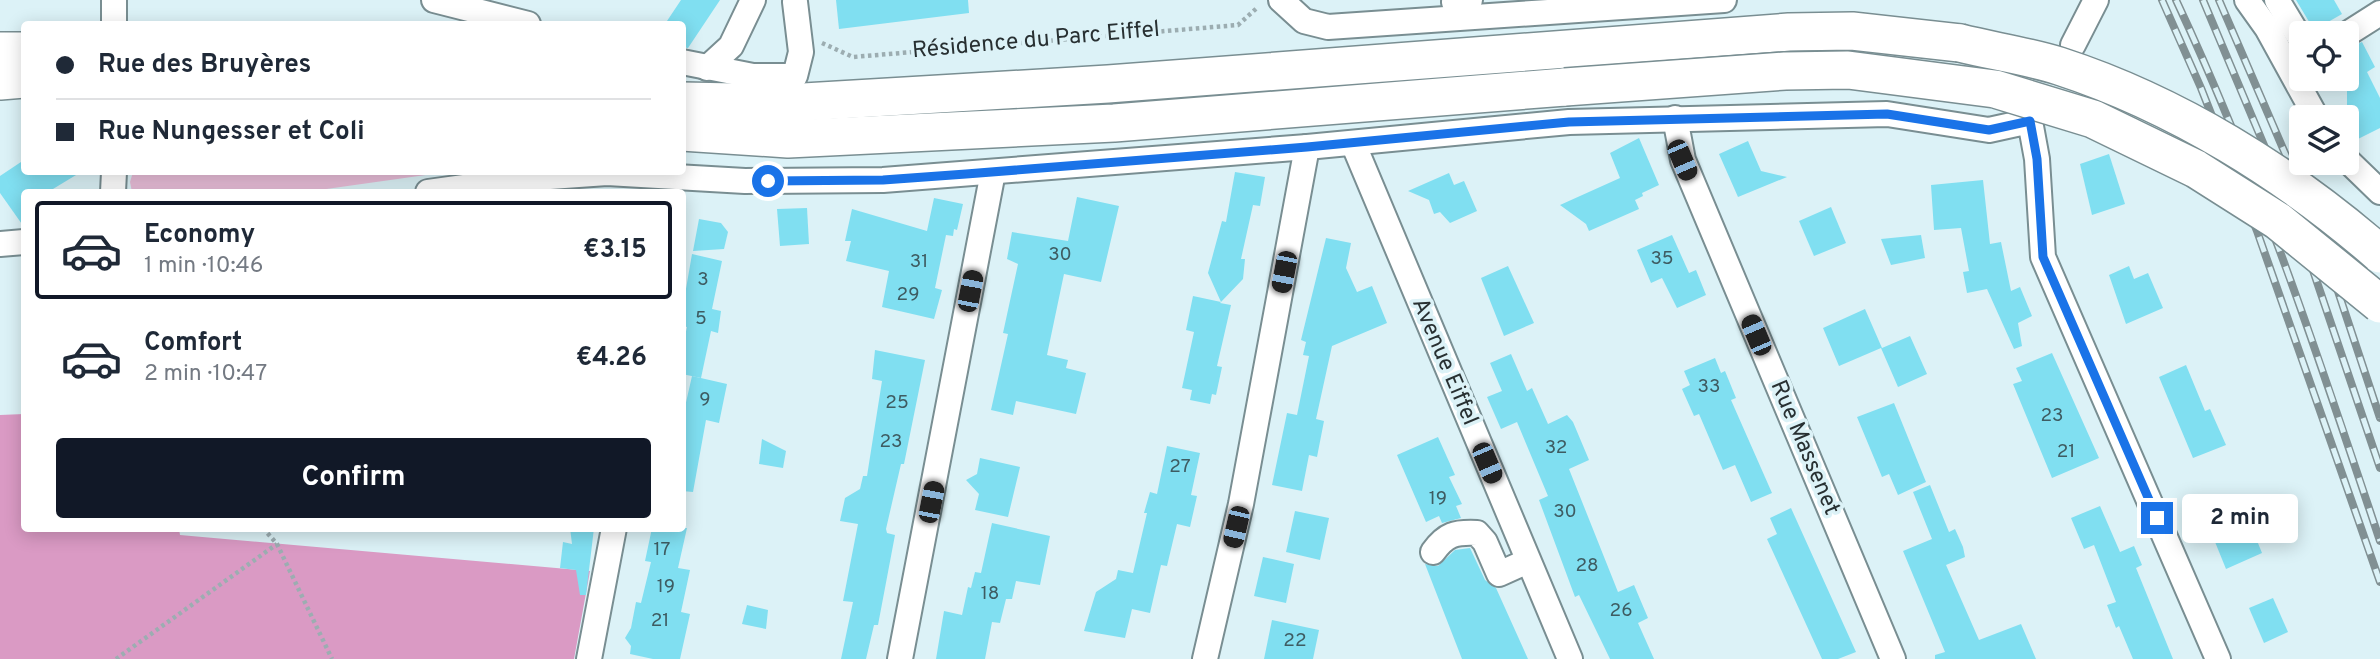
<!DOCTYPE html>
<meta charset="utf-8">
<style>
body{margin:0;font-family:Overpass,sans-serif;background:#f6f6f7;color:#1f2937;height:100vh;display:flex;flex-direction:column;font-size:26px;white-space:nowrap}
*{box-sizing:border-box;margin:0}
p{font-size:23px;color:#747a83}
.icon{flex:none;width:38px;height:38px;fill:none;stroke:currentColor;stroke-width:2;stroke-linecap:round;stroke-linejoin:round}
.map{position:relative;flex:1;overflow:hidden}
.sheet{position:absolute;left:21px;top:189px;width:665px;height:343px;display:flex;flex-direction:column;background:#fff;border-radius:7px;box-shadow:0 4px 18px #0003}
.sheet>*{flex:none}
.guide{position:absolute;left:21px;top:21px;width:665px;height:154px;border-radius:7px;box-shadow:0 4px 18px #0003;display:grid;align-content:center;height:154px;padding:0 35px;background:#fff}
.controls{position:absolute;left:2289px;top:21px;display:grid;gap:14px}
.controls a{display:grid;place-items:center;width:70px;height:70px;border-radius:7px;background:#fff;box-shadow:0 4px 18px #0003;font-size:35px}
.end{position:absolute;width:32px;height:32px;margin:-16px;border:9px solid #1a73e8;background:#fff;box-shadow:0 0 0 4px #fff}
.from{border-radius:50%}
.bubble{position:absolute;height:49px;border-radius:7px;background:#fff;box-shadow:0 4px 18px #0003;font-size:23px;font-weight:700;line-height:49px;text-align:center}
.car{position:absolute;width:21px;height:42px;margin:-21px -10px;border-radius:9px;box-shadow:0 0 5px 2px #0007;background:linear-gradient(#222 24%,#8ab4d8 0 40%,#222 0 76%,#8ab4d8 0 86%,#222 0)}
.guide b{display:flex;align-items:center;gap:24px;height:66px;font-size:26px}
.guide b+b{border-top:2px solid #e0e1e3}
.guide i{width:18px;height:18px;background:#1f2937}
ul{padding:12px 0 0;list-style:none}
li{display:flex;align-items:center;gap:21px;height:98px;margin:0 14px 10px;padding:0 21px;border:4px solid transparent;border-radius:7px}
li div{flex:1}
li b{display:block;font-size:26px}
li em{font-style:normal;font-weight:700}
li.current{border-color:#111827}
li>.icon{width:63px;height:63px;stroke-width:1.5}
.cta{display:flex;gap:14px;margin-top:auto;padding:14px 35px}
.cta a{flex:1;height:80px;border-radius:7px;background:#111827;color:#fff;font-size:28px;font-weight:700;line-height:80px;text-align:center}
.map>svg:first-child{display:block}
.green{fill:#e8bdd8}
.forest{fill:#da9ac4}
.building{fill:#80dff1}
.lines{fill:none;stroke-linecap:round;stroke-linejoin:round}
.minor-casing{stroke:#798e92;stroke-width:28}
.highway-casing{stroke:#798e92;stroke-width:40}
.path{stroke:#9cadb1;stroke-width:4.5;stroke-dasharray:3.5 3.5;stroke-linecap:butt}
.minor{stroke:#fff;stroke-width:24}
.highway{stroke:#fff;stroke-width:37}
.rail-casing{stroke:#819093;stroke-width:8}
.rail{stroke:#dcf2f7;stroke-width:5;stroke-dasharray:16;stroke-linecap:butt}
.highway-bridge-casing{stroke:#798e92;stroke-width:40;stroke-linecap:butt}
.highway-bridge{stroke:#fff;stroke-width:37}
.route{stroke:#1a73e8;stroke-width:9}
.labels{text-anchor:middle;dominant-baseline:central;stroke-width:7;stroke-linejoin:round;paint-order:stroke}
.number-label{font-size:19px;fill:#3e5c62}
.street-label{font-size:23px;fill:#283032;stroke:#dcf2f7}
</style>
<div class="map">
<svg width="2380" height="659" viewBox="0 0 2380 659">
<rect width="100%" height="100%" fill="#dcf2f7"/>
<path class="green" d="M133,172H447L305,192H132L130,182Z"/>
<path class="forest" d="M24,414V528L179,529L180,535L590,571L574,659H0V415Z"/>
<g class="building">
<path d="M681,0H720L688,48L682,47V24H665Z"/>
<path d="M836,0H968L969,13L839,29Z"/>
<path d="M2296,0H2334L2342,14L2314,30Z"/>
<path d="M2362,42L2375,67L2367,72L2380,98V128L2356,140L2347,124V49Z"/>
<path d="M1639,138L1659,185L1642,193L1643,196L1635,200L1639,209L1589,231L1586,224L1560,205L1620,178L1610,153Z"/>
<path d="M1748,141L1761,171L1787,177L1738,197L1719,154Z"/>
<path d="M2109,154L2125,204L2092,215L2080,164Z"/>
<path d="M24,160V172H81L48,192H24V227L0,193V176Z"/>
<path d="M1235,172L1265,177L1260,206L1253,205L1241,259H1245L1243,279L1220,303L1231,305L1217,366L1222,367L1216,395L1212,394L1210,404L1190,400L1192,390L1182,388L1194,332L1186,330L1193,296L1221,302L1208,273L1222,221L1226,222Z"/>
<path d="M1449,173L1454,185L1464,181L1477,211L1450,223L1440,212L1434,214L1429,200L1408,191Z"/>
<path d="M1983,180L1990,244L2001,242L2011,291L2020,287L2032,316L2018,323L2022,346L2014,349L1987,289L1967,293L1963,272L1969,271L1961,228L1934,230L1931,185Z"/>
<path d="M1077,197L1119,206L1101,282L1064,274L1047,355L1068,360L1066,368L1086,373L1076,414L1016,401L1013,415L991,410L1008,334L1003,333L1018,264L1007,259L1012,232L1068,241Z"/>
<path d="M934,198L963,204L957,230L954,229L953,236L946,235L935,288L942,290L934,319L882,307L889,271L846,261L851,241H845L852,209L927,231Z"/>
<path d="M1831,207L1846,243L1814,256L1799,221Z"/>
<path d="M807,208L809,244L780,246L777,209Z"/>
<path d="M699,219L721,223L728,232L724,249L693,251Z"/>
<path d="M1672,235L1689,273L1696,270L1706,295L1677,308L1662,278L1651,283L1637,250Z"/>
<path d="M1921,235L1925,258L1891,265L1881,239Z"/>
<path d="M1326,238L1351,243L1346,268L1357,292L1372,286L1387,323L1332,346L1316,419L1324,421L1317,457L1309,455L1302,491L1272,485L1287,413L1297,415L1309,356L1303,355L1306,342L1301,340Z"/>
<path d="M692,254L722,261L712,309L721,311L718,333L711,331L701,378L682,374V349L687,327L682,326V312Z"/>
<path d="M1508,266L1534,323L1504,336L1481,278Z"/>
<path d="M2129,266L2134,279L2148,273L2163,308L2126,324L2109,275Z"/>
<path d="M1865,309L1882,348L1910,336L1927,374L1898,387L1881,348L1839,366L1823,328Z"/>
<path d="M875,350L925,360L904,464H901L886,529L887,533L895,535L878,625H874L866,659H841L853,602L843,601L858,524L840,521L845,498L860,489L863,476H867L882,381L872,379Z"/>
<path d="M2052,353L2099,458L2052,478L2013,384L2022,381L2016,368Z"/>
<path d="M1511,354L1527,391L1532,388L1548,424L1567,415L1573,422L1589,460L1569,469L1618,592L1634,585L1648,618L1638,623L1654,659H1610L1579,595L1575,597L1539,500L1548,496L1517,422L1501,429L1487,397L1502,391L1490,363Z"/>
<path d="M1715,358L1721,373L1725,371L1736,398L1731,400L1772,493L1751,502L1735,465L1723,470L1699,414L1694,416L1682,389L1690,385L1684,371Z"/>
<path d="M2186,365L2205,411L2210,409L2226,445L2193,458L2159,377Z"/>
<path d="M692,376L727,384L719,423L706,420L693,492L682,491V420Z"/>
<path d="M1894,403L1926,482L1898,495L1889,474L1882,477L1857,417Z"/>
<path d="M1438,437L1455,475L1449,477L1462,504L1456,506L1461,518L1442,523L1439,516L1426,522L1397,455Z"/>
<path d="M762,439L786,451L783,468L759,464Z"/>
<path d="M1167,446L1200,453L1191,495L1197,496L1190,527L1177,524L1167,566L1161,565L1150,613L1132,609L1125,638L1084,631L1096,592L1116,579L1118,570L1133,573L1147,513H1144L1150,492L1157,494Z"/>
<path d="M980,458L1020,467L1008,517L975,510L979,494L966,480L977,474Z"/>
<path d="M1930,485L1949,532L1955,529L1963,547L1965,557L1946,565L1979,640L2021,624L2036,659H1935V655L1945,652L1903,551L1932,539L1913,492Z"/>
<path d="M2100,506L2120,552L2134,546L2142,565L2136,568L2173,659H2133L2119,626L2116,628L2107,605L2116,602L2094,545L2084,549L2071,518Z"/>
<path d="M1791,508L1856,652L1838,659H1822L1767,539L1777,534L1770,518Z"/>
<path d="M1295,511L1329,518L1320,560L1286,552Z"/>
<path d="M2249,521L2262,553L2226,569L2213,537Z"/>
<path d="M992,523L1050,536L1040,585L1016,581L1012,599H1006L1000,623L992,622L985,659H936L944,611L962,615L968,587L971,588L975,572L981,573Z"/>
<path d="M570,528H594L586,595H580L576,570L560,568L563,542L572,544Z"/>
<path d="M652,528H687L678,568L690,570L681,612L690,614L680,659H653L630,654L631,646L625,638L631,628L636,602L641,603L651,562L645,561Z"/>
<path d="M1470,548L1485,580L1496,588L1528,659H1462L1425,564L1438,566L1455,550Z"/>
<path d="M1263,557L1294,564L1286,603L1254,596Z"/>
<path d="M2273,598L2288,632L2264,643L2249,608Z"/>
<path d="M747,605L768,610L766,629L742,624Z"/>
<path d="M1272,620L1319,630L1313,659H1264Z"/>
</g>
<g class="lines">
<g class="minor-casing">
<g id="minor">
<path d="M114,0V24"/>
<path d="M434,0L528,24"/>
<path d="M1281,0L1304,21L1328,27L1724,0"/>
<path d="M2247,0L2267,28L2316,117"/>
<path d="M2277,0L2301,40"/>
<path d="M1454,2L1470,0"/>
<path d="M2347,34L2380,13"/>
<path d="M2073,45L2096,0"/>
<path d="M682,62L753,76H795L801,52L795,2"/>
<path d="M707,68L731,46L753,0"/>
<path d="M1675,118L1683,160L1893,659"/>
<path d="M1353,143L1570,659"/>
<path d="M2347,160L2380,192"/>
<path d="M113,192L114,172"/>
<path d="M428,192L521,179L607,173L745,181L883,180L1307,147L1569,122L1887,114L1989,130L2030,121L2037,159L2043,257L2218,659"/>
<path d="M0,244L24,242"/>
<path d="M1433,552C1446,534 1455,532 1477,533L1485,542L1499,574L1528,561"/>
<path d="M589,659L614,528"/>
<path d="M900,659L993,172"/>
<path d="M1205,659L1241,504L1307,147"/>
</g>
</g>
<g class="highway-casing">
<g id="highway">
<path d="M0,51H24"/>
<path d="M0,81L24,79"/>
<path d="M682,101L787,103L1108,84L1789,32L1852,31L1960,43"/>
<path d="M682,132L788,139L1114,123L1565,87"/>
</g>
</g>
<g class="path">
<path d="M822,43L853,57L1238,25L1258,7"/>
<path d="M263,528L277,544L332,659"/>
<path d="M116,659L277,544"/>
</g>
<use href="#minor" class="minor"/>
<use href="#highway" class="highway"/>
<g class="rail-casing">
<g id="rail">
<path d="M2162,0L2201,88L2257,231L2380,582"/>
<path d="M2176,0C2258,175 2319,358 2380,541"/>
<path d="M2203,0L2298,226L2380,468"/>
<path d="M2219,0L2316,225L2380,418"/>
</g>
</g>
<use href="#rail" class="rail"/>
<g class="highway-bridge-casing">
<g id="highway-bridge">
<path d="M1960,43C1992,51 2027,56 2059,66C2176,104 2287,173 2380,254"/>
<path d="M1565,87L1785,71L1848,70L1995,89L2093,119L2196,169L2278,221L2380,304"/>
</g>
</g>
<use href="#highway-bridge" class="highway-bridge"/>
</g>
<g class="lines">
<path class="route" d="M768,181L883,180L966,174L1307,147L1569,122L1887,114L1989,130L2030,121L2037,159L2043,257L2157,518"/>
</g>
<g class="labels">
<g class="number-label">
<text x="1060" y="255">30</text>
<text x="1662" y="259">35</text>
<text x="919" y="262">31</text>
<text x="703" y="280">3</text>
<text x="908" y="295">29</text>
<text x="701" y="319">5</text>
<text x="1709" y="387">33</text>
<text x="705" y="400">9</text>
<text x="897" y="403">25</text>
<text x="2052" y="416">23</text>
<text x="891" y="442">23</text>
<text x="1556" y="448">32</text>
<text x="2066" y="452">21</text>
<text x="1180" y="467">27</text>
<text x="1438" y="499">19</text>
<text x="1565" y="512">30</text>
<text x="662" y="550">17</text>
<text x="1587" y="566">28</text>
<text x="666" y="587">19</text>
<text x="990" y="594">18</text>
<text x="1621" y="611">26</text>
<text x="660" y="621">21</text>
<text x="1295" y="641">22</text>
</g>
<g class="street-label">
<text transform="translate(1036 41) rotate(-5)">Résidence du Parc Eiffel</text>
<text transform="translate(1444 362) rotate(67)">Avenue Eiffel</text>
<text transform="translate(1804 448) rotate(67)">Rue Massenet</text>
</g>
</g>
</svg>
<div class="controls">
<a><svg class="icon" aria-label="locate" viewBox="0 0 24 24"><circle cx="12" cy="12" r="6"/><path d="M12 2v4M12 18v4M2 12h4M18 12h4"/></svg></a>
<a><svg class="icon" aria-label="layers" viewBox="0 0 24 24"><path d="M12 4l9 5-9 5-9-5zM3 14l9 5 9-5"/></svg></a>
</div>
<i class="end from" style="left:768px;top:181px"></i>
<i class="end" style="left:2157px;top:518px"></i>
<div class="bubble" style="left:2182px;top:494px;width:116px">2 min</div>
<i class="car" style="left:1682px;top:160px;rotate:157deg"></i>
<i class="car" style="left:1284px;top:272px;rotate:191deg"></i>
<i class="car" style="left:970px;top:291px;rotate:11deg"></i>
<i class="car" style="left:1756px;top:335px;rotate:337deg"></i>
<i class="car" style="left:1487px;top:463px;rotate:157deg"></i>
<i class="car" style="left:931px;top:502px;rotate:11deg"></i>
<i class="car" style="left:1236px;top:527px;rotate:193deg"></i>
<div class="guide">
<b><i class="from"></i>Rue des Bruyères</b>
<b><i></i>Rue Nungesser et Coli</b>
</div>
<section class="sheet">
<ul>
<li class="current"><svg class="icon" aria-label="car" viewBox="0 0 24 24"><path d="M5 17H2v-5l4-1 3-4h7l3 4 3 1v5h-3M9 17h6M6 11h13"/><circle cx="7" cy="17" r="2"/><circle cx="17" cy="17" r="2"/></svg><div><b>Economy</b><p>1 min · 10:46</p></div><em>€3.15</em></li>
<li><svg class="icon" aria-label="car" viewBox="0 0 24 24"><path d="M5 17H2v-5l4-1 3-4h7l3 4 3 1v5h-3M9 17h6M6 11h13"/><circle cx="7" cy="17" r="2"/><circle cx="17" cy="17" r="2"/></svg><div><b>Comfort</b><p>2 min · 10:47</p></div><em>€4.26</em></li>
</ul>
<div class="cta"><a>Confirm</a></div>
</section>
</div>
